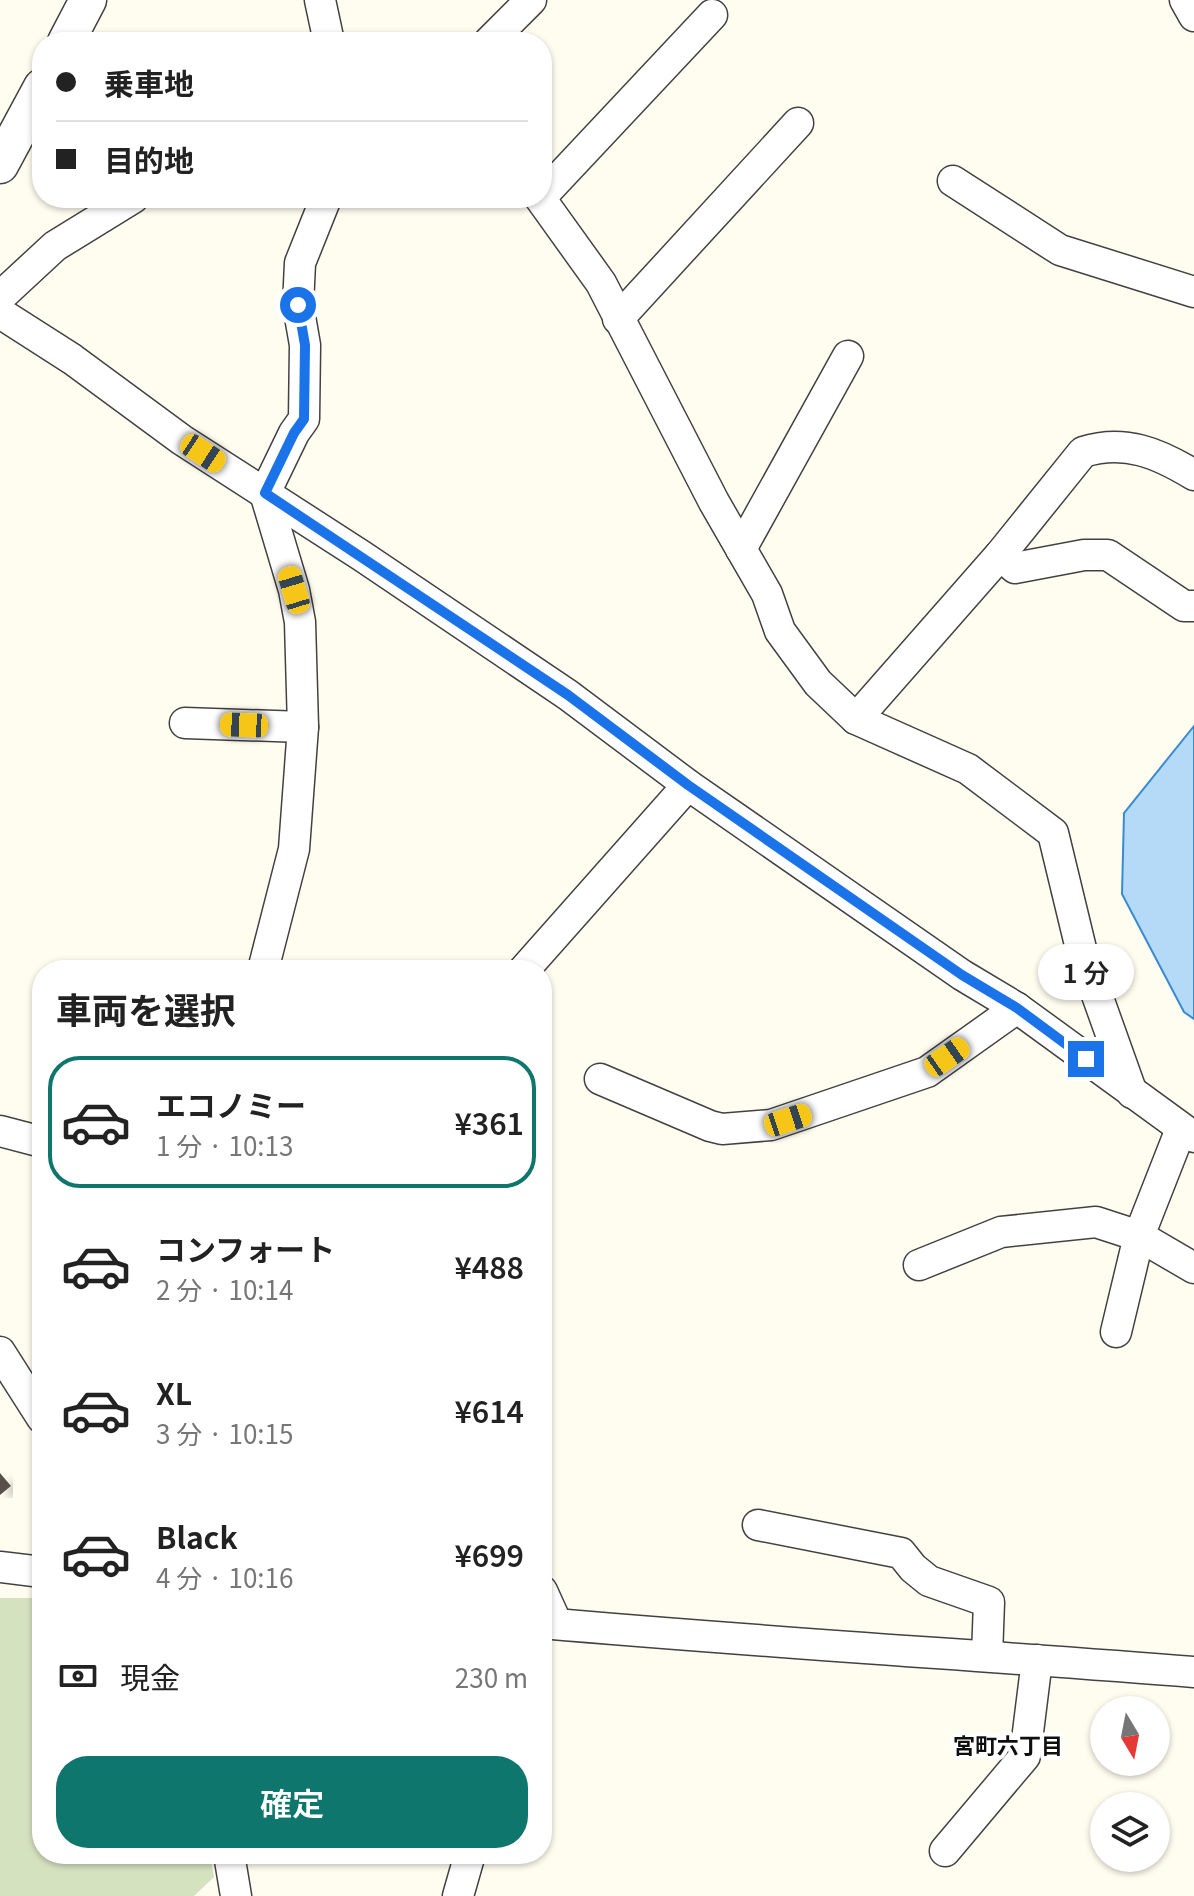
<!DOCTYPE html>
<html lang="ja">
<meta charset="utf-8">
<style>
body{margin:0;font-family:Georgia,"Noto Sans JP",serif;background:#f2f2f2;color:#222;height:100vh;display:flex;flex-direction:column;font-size:30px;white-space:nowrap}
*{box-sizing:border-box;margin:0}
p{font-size:26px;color:#767676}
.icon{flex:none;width:44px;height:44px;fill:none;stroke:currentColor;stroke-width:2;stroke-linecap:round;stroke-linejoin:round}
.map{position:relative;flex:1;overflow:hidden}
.drawer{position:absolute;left:32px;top:960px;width:520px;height:904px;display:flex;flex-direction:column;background:#fff;border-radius:32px;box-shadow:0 2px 6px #0004}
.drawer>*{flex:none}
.banner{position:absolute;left:32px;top:32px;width:520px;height:176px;border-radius:32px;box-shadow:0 2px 6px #0004;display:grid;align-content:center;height:176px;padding:0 24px;background:#fff}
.needle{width:52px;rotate:170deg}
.buttons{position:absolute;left:1090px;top:1696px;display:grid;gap:16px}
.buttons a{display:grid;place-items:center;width:80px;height:80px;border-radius:50%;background:#fff;box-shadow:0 2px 6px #0004;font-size:40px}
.end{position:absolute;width:36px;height:36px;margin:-18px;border:10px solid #1a73e8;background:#fff;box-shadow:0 0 0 4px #fff}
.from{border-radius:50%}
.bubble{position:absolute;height:56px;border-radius:28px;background:#fff;box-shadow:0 2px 6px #0004;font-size:26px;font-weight:600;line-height:56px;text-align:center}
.car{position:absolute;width:24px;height:48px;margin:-24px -12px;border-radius:10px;box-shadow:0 0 6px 2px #0007;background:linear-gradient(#f5c518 24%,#345 0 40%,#f5c518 0 76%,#345 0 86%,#f5c518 0)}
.banner b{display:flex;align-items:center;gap:28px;height:76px;font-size:30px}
.banner b+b{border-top:2px solid #e0e0e0}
.banner i{width:20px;height:20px;background:#222}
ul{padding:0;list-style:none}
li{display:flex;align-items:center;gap:24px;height:132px;margin:0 16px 12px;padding:0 8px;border:4px solid transparent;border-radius:32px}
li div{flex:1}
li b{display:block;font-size:30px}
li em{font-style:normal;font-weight:600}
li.current{border-color:#0f766e}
li>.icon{width:72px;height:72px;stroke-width:1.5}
h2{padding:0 24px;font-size:36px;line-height:96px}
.pay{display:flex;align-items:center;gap:20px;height:88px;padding:0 24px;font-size:30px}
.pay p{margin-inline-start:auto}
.primary-button{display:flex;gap:16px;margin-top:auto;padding:16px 24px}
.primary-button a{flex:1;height:92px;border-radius:32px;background:#0f766e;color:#fff;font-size:32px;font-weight:600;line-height:92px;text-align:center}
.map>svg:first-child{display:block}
.cemetery{fill:#d5e2c0}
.water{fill:#b4daf8;stroke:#398bd1;stroke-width:2}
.building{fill:#58514b;filter:url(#shadow)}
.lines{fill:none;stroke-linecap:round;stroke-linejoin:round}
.minor-casing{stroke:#424242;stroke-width:33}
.tertiary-casing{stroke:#424242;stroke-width:39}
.minor{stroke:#fff;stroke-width:30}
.tertiary{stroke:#fff;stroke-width:36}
.route{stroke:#1a73e8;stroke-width:10}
.labels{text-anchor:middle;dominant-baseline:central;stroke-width:8;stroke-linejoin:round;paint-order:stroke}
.neighbourhood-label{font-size:22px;font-weight:bold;fill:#0f0f0f;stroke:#fff}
</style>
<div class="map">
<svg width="1194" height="1896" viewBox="0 0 1194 1896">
<defs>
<filter id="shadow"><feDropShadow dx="9" dy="5" stdDeviation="4" flood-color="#0004"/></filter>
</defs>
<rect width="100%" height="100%" fill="#fffdf0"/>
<path class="cemetery" d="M0,1598H42V1854H210L214,1877L194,1896H0Z"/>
<path class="water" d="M1194,726V1019L1184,1012L1122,894L1124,813Z"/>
<path class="building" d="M0,1473L11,1486L0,1495Z"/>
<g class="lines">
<g class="minor-casing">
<g id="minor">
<path d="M320,0L329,42"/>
<path d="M1185,0L1194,16"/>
<path d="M489,42L531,0"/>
<path d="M953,181L1060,250L1194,292"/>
<path d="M542,196L712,15"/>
<path d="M540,198L601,283L714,502L767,594L780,631L818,683L856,719L968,769L1053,833L1082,953L1132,1093"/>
<path d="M0,297L55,246L133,198"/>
<path d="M0,313L72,359L182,440L362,556L568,695L688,785L962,975L1017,1008L1194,1137"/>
<path d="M618,319L798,123"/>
<path d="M741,549L848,356"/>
<path d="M1000,555L1015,568L1084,555H1108L1184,606H1194"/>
<path d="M856,719L1000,555L1083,452C1125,439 1158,453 1194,475"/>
<path d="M185,723L303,727"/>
<path d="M263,970L294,849L303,727L300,622L294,590L265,493L294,433L304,419L305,345L298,305L300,263L326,198"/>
<path d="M524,970L688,785"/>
<path d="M600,1079L710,1126L722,1129L771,1125L927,1072L1017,1008"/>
<path d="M1181,1129L1139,1236L1194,1268"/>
<path d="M0,1131L42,1142"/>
<path d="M919,1265L1001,1232L1096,1222L1139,1236L1116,1332"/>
<path d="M0,1352L42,1418"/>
<path d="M758,1525L901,1553L913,1568L929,1581L989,1602L987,1656"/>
<path d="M0,1567L42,1572"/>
<path d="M542,1591L557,1624"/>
<path d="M542,1623C759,1642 977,1655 1194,1672"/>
<path d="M945,1851L1025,1756L1037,1660"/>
<path d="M229,1854L236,1896"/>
<path d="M458,1896L470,1854"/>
</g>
</g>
<g class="tertiary-casing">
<g id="tertiary">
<path d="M66,42L88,0"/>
<path d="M0,165L42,87"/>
</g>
</g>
<use href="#minor" class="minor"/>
<use href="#tertiary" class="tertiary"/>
</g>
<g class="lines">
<path class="route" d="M298,305L305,345L304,419L294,433L265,493L568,695L688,785L962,975L1017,1008L1086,1059"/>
</g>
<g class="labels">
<g class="neighbourhood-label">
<text x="1008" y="1744">宮町六丁目</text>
</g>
</g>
</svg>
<div class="buttons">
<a><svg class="needle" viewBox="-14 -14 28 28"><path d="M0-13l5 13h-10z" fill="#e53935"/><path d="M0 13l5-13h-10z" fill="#767676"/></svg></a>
<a><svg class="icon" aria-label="layers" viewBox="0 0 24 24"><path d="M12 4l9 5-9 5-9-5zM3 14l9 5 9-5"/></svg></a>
</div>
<i class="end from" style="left:298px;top:305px"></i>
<i class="end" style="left:1086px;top:1059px"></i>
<div class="bubble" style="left:1038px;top:944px;width:96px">1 分</div>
<i class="car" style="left:203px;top:453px;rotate:123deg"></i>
<i class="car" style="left:294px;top:590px;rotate:343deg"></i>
<i class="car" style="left:244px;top:725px;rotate:272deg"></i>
<i class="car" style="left:947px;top:1057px;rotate:55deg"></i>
<i class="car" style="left:788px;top:1120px;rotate:72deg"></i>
<div class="banner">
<b><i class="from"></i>乗車地</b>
<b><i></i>目的地</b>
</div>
<section class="drawer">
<h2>車両を選択</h2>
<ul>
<li class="current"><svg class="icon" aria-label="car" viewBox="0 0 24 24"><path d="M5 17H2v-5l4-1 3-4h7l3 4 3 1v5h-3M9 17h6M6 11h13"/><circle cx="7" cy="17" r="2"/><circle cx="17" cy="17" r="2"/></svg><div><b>エコノミー</b><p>1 分 · 10:13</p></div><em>¥361</em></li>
<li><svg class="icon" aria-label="car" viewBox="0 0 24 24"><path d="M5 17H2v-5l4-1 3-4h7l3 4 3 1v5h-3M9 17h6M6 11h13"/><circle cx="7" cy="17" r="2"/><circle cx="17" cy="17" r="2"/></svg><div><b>コンフォート</b><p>2 分 · 10:14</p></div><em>¥488</em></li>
<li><svg class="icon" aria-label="car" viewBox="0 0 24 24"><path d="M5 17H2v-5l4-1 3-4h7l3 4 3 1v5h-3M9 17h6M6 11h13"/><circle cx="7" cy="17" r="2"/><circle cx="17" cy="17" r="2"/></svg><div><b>XL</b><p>3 分 · 10:15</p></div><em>¥614</em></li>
<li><svg class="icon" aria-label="car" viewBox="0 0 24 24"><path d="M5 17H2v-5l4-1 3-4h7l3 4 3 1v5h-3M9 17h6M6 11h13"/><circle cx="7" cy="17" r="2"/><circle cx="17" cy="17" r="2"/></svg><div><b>Black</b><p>4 分 · 10:16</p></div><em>¥699</em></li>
</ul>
<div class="pay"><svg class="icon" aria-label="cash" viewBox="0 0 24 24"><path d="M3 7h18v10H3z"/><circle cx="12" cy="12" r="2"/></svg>現金<p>230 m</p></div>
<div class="primary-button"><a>確定</a></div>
</section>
</div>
